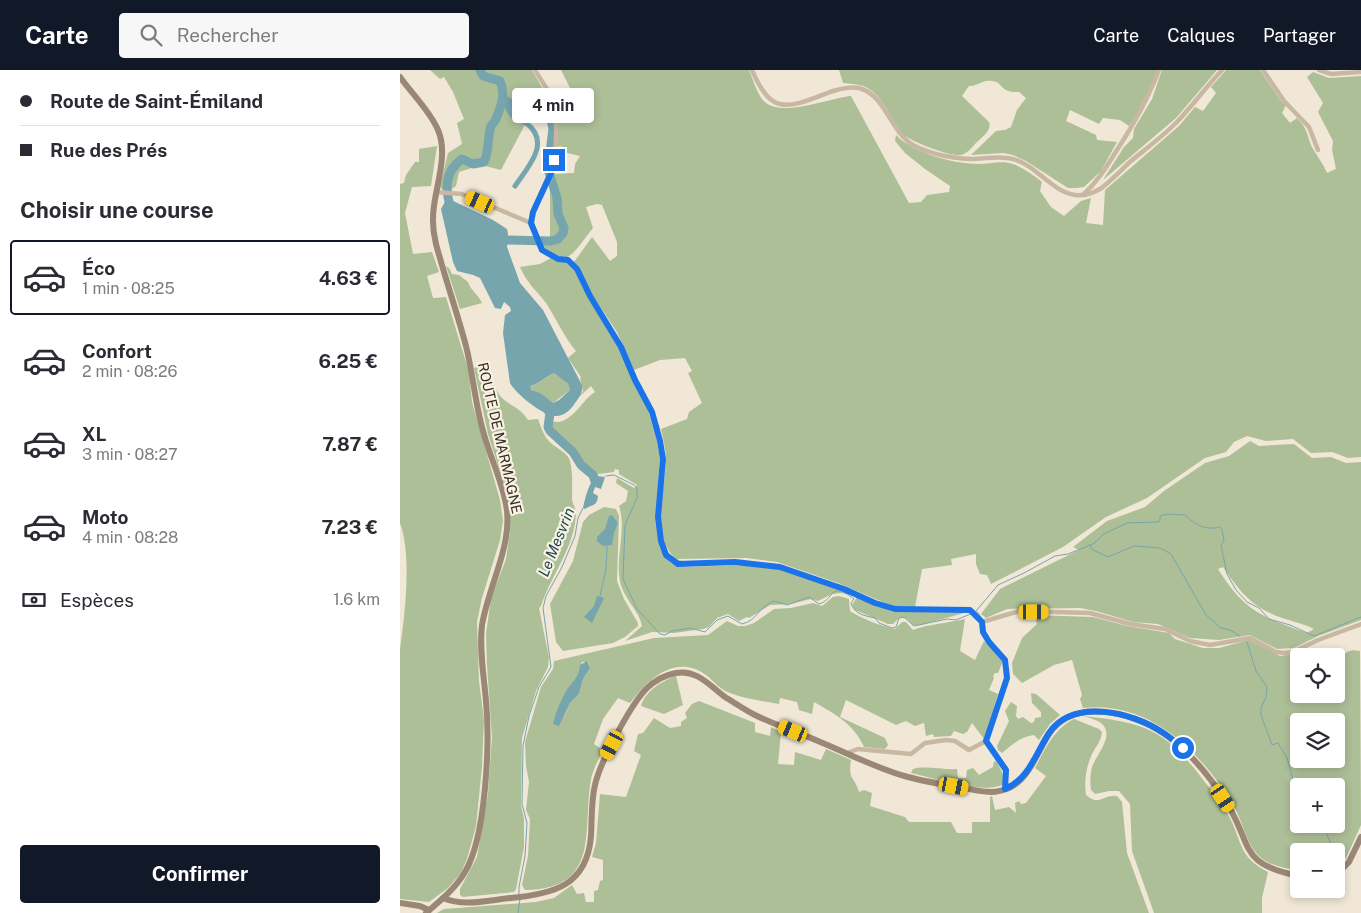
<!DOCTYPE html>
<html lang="fr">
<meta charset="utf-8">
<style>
body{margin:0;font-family:"Public Sans",sans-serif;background:#f7f7f7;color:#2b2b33;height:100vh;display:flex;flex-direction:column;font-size:19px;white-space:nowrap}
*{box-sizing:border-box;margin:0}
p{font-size:16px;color:#7c7c81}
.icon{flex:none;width:28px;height:28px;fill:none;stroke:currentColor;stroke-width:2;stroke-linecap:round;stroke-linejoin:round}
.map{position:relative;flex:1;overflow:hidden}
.side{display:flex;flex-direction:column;background:#fff;width:400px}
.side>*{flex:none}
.top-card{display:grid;align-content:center;height:110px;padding:0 20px;background:#fff}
.controls{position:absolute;left:890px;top:578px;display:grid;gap:10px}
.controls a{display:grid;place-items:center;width:55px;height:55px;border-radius:5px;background:#fff;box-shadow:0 2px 8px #0003;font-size:25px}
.end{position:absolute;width:22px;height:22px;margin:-11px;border:6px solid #1a73e8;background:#fff;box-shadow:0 0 0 2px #fff}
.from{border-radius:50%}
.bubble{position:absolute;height:35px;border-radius:5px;background:#fff;box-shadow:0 2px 8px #0003;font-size:16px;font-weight:700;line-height:35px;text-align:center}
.car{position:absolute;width:15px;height:30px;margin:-15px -8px;border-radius:6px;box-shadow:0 0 4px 1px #0007;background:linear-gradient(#f5c518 24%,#345 0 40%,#f5c518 0 76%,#345 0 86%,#f5c518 0)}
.top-card b{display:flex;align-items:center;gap:18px;height:48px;font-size:19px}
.top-card b+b{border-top:1px solid #e1e1e2}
.top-card i{width:12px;height:12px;background:#2b2b33}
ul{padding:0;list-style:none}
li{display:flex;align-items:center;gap:15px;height:75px;margin:0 10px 8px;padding:0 10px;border:2px solid transparent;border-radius:5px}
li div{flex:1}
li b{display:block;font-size:19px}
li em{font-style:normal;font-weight:700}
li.selected{border-color:#111827}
li>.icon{width:45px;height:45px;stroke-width:1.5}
h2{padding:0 20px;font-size:22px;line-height:60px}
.pay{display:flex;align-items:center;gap:12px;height:55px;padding:0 20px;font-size:19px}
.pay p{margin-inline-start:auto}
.button{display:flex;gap:10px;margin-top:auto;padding:10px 20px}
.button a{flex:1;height:58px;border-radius:5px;background:#111827;color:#fff;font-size:20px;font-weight:700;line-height:58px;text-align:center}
header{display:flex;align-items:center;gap:30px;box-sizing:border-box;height:70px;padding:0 25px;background:#111827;color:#fff}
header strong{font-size:24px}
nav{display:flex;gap:28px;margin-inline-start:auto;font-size:18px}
.search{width:350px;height:45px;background:#f7f7f7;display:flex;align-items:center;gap:12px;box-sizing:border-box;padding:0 18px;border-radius:5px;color:#7c7c81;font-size:19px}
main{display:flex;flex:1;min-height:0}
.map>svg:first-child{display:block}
.green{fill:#adbf97;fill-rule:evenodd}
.water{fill:#76a5ad;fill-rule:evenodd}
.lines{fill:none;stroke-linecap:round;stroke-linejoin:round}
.stream{stroke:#76a5ad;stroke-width:1}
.canal{stroke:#76a5ad;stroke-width:5}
.river{stroke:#76a5ad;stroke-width:9}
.minor{stroke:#c8b8a3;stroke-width:4.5}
.secondary{stroke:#9b8775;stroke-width:6}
.route{stroke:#1a73e8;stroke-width:6}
.labels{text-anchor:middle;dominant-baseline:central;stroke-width:4.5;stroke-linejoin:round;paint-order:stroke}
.street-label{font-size:14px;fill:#332b25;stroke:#f9f1e2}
.water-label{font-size:15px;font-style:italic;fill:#1b4a54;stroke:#f9f1e2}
</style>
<header>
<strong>Carte</strong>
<div class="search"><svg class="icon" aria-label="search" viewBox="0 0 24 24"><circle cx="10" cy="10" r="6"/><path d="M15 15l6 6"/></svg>Rechercher</div>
<nav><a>Carte</a><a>Calques</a><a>Partager</a></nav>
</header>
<main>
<section class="side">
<div class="top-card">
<b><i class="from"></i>Route de Saint-Émiland</b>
<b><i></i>Rue des Prés</b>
</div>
<h2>Choisir une course</h2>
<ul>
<li class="selected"><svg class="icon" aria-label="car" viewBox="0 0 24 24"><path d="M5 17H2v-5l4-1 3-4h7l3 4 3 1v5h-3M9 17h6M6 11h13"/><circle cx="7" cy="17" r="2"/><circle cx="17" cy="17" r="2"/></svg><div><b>Éco</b><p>1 min · 08:25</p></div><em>4.63 €</em></li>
<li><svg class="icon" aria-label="car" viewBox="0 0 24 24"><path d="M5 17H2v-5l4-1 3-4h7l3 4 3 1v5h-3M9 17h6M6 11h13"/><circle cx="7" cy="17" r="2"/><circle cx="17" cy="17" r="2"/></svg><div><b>Confort</b><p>2 min · 08:26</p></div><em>6.25 €</em></li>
<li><svg class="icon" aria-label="car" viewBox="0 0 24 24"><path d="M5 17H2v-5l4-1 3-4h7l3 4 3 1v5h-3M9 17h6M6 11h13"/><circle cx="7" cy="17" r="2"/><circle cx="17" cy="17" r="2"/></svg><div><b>XL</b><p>3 min · 08:27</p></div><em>7.87 €</em></li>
<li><svg class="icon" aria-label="car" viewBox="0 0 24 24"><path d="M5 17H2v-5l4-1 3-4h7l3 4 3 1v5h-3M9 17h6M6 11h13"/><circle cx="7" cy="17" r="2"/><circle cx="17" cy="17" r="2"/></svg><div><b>Moto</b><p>4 min · 08:28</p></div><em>7.23 €</em></li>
</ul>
<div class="pay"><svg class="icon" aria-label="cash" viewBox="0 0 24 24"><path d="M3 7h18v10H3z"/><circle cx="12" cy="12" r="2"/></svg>Espèces<p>1.6 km</p></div>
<div class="button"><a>Confirmer</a></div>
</section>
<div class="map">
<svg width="961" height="843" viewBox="0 0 961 843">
<rect width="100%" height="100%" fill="#f0e7d6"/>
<g class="green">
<path d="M30,0H132L148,28L152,50L143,41L130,45L101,100L81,95L59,102L56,116L50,120L41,119L40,116L48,83L62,74L57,53L64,49L53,22L44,7L40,9Z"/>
<path d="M161,0H349C353,9 356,21 362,29C378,50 428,28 451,26L509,133L521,132L527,125L549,122L550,116L525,99L505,83L495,71L496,65C513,83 554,94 578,94C590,94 601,90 613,94C624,98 633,105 642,112L640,121L651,137L664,146L681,131L691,128L686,153L703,155L705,120L779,56L795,37L803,41L816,23L811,17L826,0H860L881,31L886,35L882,43L890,53L897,48C909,60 906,65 913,79C918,87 923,94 927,103L936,99L932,80L933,71L918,42L923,33L907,7L913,2L929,8L961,6V387L948,388L932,382L911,383L893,369L866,371L847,366L834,372L826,382L805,388L747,428L706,447L663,477L591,514L587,505L580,504L576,494V484L551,489L552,495L522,499L515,537L492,536L438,513L377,492L346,488L276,489C248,464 267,418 266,386C265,377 263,368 261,359L287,349L289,342L302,333L288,303L292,301L285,288L260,290L234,300L217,262L191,223L174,192L192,167L210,191L217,186V172L202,135L197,134L186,137L193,158C186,166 178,180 169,186C158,193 144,180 139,172L150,168V110L152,104L174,103L175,94L180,86L163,82V77L157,76L158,46L180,38Z"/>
<path d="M439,0H757L746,28L729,56L720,50L703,48L699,54L670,40L666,51L696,65L697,70L717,72L701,101L684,117L677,118H668L626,91L613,85L603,83L571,85L596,61L605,60L611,57L617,40L626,28L619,22C599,23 604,12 592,11C583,9 578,16 569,16L562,26L589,52C592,61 582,67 576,73C572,77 567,84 561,85C551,87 512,72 504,65C491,51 485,29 469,19C462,14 452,14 443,13Z"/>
<path d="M762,0H817L776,48L703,110L724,77L733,68L734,59L752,29Z"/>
<path d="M37,76L31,116L12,117L5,143L13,184L32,182L39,202L27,206L33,228L46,227L69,302L72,332L100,430L103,451L100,470L82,528L77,552L79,611L84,650L82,697L76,756L67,789L61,803L48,818L29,832L0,829V579C5,544 12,486 0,453V114L4,113L6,105L15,92H19V79Z"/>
<path d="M151,188L168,192L175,200L188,228L218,277L247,337L256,367L260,388L255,451L261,480L265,487L271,493L285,497L347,495L382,499L452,525L441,523L432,524L418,531L411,529L391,534L370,535L349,548L347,547L339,551L328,544L317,548L309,557L303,559L274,563L252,562L225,571L242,556C239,540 223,528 220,511C215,486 227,461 219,436L226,431L228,421L216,413L217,408L234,418L237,415L219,404V400L215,399L214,402L198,404L185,400L172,380L155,362L147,359V351C150,351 154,352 158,352C174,350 183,329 195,322L191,316L179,327L183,321L180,308L181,307L168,288L176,281C166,269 159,255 151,241C142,224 129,218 120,197L140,194Z"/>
<path d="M46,196L49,198L52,204L59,205L68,212C70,220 79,225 82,233L60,239Z"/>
<path d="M77,297L81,298L83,311H90C95,315 97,322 101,327C111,337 119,336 128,350L138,349C141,357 143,364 148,370C153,377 168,382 170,391C173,404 172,415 172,429C172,434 176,438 176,443C175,477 151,505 141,536L139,538L149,588L148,597L136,621L122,668L121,735L124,749V777L116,819L114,822L63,827L60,825V819L77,787L88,724L92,667L87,595L86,564L91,528L106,489L110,462V441L105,417L88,364L74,298Z"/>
<path d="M154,303L168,314L170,320L153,333L130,319V316C139,314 146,307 154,303Z"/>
<path d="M850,371L859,376L894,374L912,388L931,387L946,393L961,392V550L918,566L894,578L877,579L850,565L819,570L790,568L758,554L733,552L696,541L680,538L607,539L586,548L581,544L600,519L679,480L673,477L707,451L745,437L764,421L805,393L829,386ZM823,497C836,516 848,533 870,543C884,550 900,552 914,559L907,563C861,546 845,542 818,499Z"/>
<path d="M204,437L216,439L219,446L217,511L224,529L238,553V556L225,567L213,573L163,581L156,572L150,534L173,491L183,452L189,445Z"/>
<path d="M439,526L449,529L450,541C464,550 479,555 495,559L502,552H506L513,560C529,554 548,553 565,549L560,581L575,590L584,571L603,591L598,603H595L593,606L594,608L589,620L598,624L584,669L572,653L567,662L563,664L554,661L551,666L534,667L533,664L526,666L524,653L515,656L506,651L496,655L446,630L440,647L485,668L488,675L485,679L464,677C454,654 435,644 414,632L412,644L399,640L397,632L380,628L379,634C363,631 345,629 330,623C320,620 314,611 306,605C276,583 248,609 230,633L218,628L203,649L194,674L203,680C199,689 193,699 191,709C182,759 202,819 125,820L122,815L128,786L130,749L126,740L129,712L126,696L125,672L141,617L153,599L154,591L254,568L308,565L327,551L338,556H345L354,553L374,539L391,538L413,533L422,536L433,527ZM182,592H188L190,598L183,609L179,624L170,633L163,649Z"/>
<path d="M457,527C472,534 489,541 505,542C523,542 547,535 564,543L521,555H513L507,549L500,547L493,554H488L455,540L452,535Z"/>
<path d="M634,545L693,547L727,556L769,563L775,569L803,578H819L849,570L880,586L895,584L912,579L923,581L926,586H899V624H936V587H940C947,581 951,579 960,581L961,755L946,788L936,797V781H899V801C885,798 870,796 860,787C845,773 843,750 832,733C800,681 749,630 683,638L680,629L682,625L672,590L654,595L622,613L613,604L612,593L622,568L637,554ZM899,651H936V689H899ZM899,716H936V754H899Z"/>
<path d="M276,606L283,635L264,644L241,636C245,621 262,611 276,606Z"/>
<path d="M631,623L636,624L660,645L650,654L639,670L634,665C620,667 613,674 602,683L598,680L597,676L609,651L605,641L611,632L617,636L616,646L618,649L623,647L631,653L634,652L635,648L641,647V642L632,633Z"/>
<path d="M299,631L355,653V662L370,666L371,657L381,662L378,694L394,695L395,682L421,690L426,679L451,690C448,711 454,705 459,722L464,720L472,723L470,736L505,747L509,752H551L557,763H572V752H590V727L592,726L595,740L609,737L616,743L615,733L619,731L621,734L626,733L646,706L635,698C645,679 654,659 674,649L699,659L702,662C701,672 696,676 692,684C686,697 684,711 686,725C700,737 702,724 717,726L722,732L727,783L749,843H37L44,839L136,832L154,828L172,815L177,824L184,823L186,832H194V821L198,820L200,811L203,810V790L192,787L196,773L200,724L226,727L241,685L234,681L238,664L243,663L254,648L270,658L281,656V652L287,648L285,643L292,634Z"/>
<path d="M684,646C744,653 763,658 801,707C811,720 822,733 830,748C843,775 839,787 868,802L862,828V843H754L732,781L730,734L719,721H709L695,724L691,720C690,713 690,705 692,697C696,685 715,666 702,654C698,650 689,648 684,646Z"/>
<path d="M594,691L597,692C601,700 605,706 603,715C575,724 539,709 511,703L513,699C524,695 544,700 557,699L558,708H566L567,700L573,698L579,705L593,697Z"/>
</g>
<g class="water">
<path d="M47,128L93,150L107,159L108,164L107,177L120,213L143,240L182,315C183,322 180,327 175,333C171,339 166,345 157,346C144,347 116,324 110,313L103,263L105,245L111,241L110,237L104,232L101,239L95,238L80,208L73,205L57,201L53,192L41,139ZM154,303L168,314L170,320L159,330L153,333L140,323L131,320L130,316C139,314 145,307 154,303Z"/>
<path d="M197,406L205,407L201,419L195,417L193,423L198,426C197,437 192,434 185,439L183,438C185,429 189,411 197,406Z"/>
<path d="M212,445L218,453L214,463L212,475L203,476L197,471V467L205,459L209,446Z"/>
<path d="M197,526L204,528L192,553L184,547L194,536Z"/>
<path d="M187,591L190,598L183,609L179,624L170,633L159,656L155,655L153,653C156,642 160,632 165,623C172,611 178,610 180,595Z"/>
</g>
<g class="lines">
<g class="stream">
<path d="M206,406L214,405L234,415L237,418V428L225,455L223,509L237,539L260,564L265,565L272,561L291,558L305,562L317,550L328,546L342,554C358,550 357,538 374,531L387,535L409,527L419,534C434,530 430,510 454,529L451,533C454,544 465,546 475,548L479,553L492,558L496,557L499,548L504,547L514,556L547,549L556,550L573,543"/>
<path d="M690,475L693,480L708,487L734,476L760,478L771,484L806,545L821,558L830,560L840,566"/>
<path d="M200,526L206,499L207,476"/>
<path d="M576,541L598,515L624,503L655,486L668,484L693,474L704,464L727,453L757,452L760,451V446L767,444L785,445C795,454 805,461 819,457L822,459L824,471L821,475L827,504L836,520L847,532L859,538L869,549L890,555L914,566L961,547"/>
<path d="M847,572L856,601L867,617L866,627L861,638V645L872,675L878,673L887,688L899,732"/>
<path d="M922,754L934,781"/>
<path d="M119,825V817L125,786L127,753L122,734L123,676L129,646L139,617L151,597L143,538L146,526L162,497L175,466L178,448L183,438"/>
<path d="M118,843L120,829"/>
</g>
<path class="canal" d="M103,29C106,34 110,45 115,48C118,50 122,50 126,53C152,72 128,97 115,116"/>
<g class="river">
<path d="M103,29L123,41L142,40L150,47L153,58L148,99L157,128L158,144L164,158L163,163L158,169L151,171L104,170"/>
<path d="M51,139C45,120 44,102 62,89L73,94L84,92C90,80 87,67 91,56C92,54 95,52 96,49C101,37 106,24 100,11L83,6L80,0"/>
<path d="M144,335L150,343L148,357L150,361L173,382L181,395L193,405L195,411"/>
</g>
<g class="minor">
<path d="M352,0C372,47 388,38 430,22C439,19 449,16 459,18C486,25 490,62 513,75C530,84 552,88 571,89C586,89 599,85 613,89C636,95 651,121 675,125C683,126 693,123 700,119C711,111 721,100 731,91C747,78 763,66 777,52C793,35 806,17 822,0"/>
<path d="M863,0L884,31L909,57L918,80"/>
<path d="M919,0L931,4L961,2"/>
<path d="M36,122L62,124L131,153L142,179L158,189L168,190L177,199L190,226L221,277L235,310L252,342L257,357L263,389L257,447L258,459L264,479L270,489L284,494L335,492L381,497L444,519L475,533L495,539L570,540L577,544L582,552"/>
<path d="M684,124C698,111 707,96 717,80C734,54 748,29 759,0"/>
<path d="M131,153C134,135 143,119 150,103C158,85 158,45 151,27C147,18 140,9 135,0"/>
<path d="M582,552L619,541L690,543L730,554L765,559L790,571L810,575L850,568L876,582L884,583L893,582L918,570L961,554"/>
<path d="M586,671L606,700L605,719"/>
<path d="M447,683L458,679L511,684L525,673L546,670L555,671L569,680L586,671L607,608C609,580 582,578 582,552"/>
</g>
<g class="secondary">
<path d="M0,7C12,24 30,41 38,60C48,83 37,112 34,136C32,149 33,162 36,174C45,208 57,242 66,276C73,304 75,333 83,361C90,388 104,414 107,441C111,478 88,518 82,555C79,580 84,606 86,631C90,673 86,767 65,802C55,819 40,831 26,843"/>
<path d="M936,805L949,792L961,767"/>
<path d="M43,828C64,837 89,830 111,828C153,824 187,816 191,766C192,749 191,731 195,715C200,692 230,636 246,619C254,611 265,605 276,603C297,599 310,616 325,627C335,633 345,640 355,645C375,655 397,662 418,671C445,682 480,700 508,707C526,712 546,715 564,718C580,721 593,725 609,718C630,708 637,682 649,664C673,627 733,642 763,663C789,680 811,708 828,735C853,777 839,794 899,806"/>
<path d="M0,833L20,836L29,840"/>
</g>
</g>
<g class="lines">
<path class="route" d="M154,90L152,101L133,142L131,153L142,180L158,189L168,190L177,199L190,226L221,277L235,310L252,342L260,371L263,389L258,447L261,471L266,485L278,494L335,492L380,497L444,519L475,533L495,539L570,540L582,552L583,562L589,572L605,590L607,608L586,671L606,700L605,719C629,709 636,683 649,663C673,628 732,642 762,662C769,666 776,673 783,678"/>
</g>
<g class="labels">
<g class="street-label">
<text transform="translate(100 368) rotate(77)">ROUTE DE MARMAGNE</text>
</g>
<g class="water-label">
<text transform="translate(156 472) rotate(-68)">Le Mesvrin</text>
</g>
</g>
</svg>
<div class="controls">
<a><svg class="icon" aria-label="locate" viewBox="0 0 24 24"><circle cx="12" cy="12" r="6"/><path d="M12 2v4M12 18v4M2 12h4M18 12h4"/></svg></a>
<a><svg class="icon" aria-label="layers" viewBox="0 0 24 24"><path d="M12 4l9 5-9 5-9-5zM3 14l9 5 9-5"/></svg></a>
<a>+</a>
<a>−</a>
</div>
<i class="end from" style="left:783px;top:678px"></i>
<i class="end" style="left:154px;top:90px"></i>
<div class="bubble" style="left:112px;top:18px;width:82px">4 min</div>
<i class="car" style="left:80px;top:132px;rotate:294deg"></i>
<i class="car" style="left:634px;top:542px;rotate:90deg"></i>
<i class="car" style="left:393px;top:661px;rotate:292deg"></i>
<i class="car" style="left:212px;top:675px;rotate:208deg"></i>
<i class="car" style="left:554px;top:716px;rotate:101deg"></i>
<i class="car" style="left:823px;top:728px;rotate:146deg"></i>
</div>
</main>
